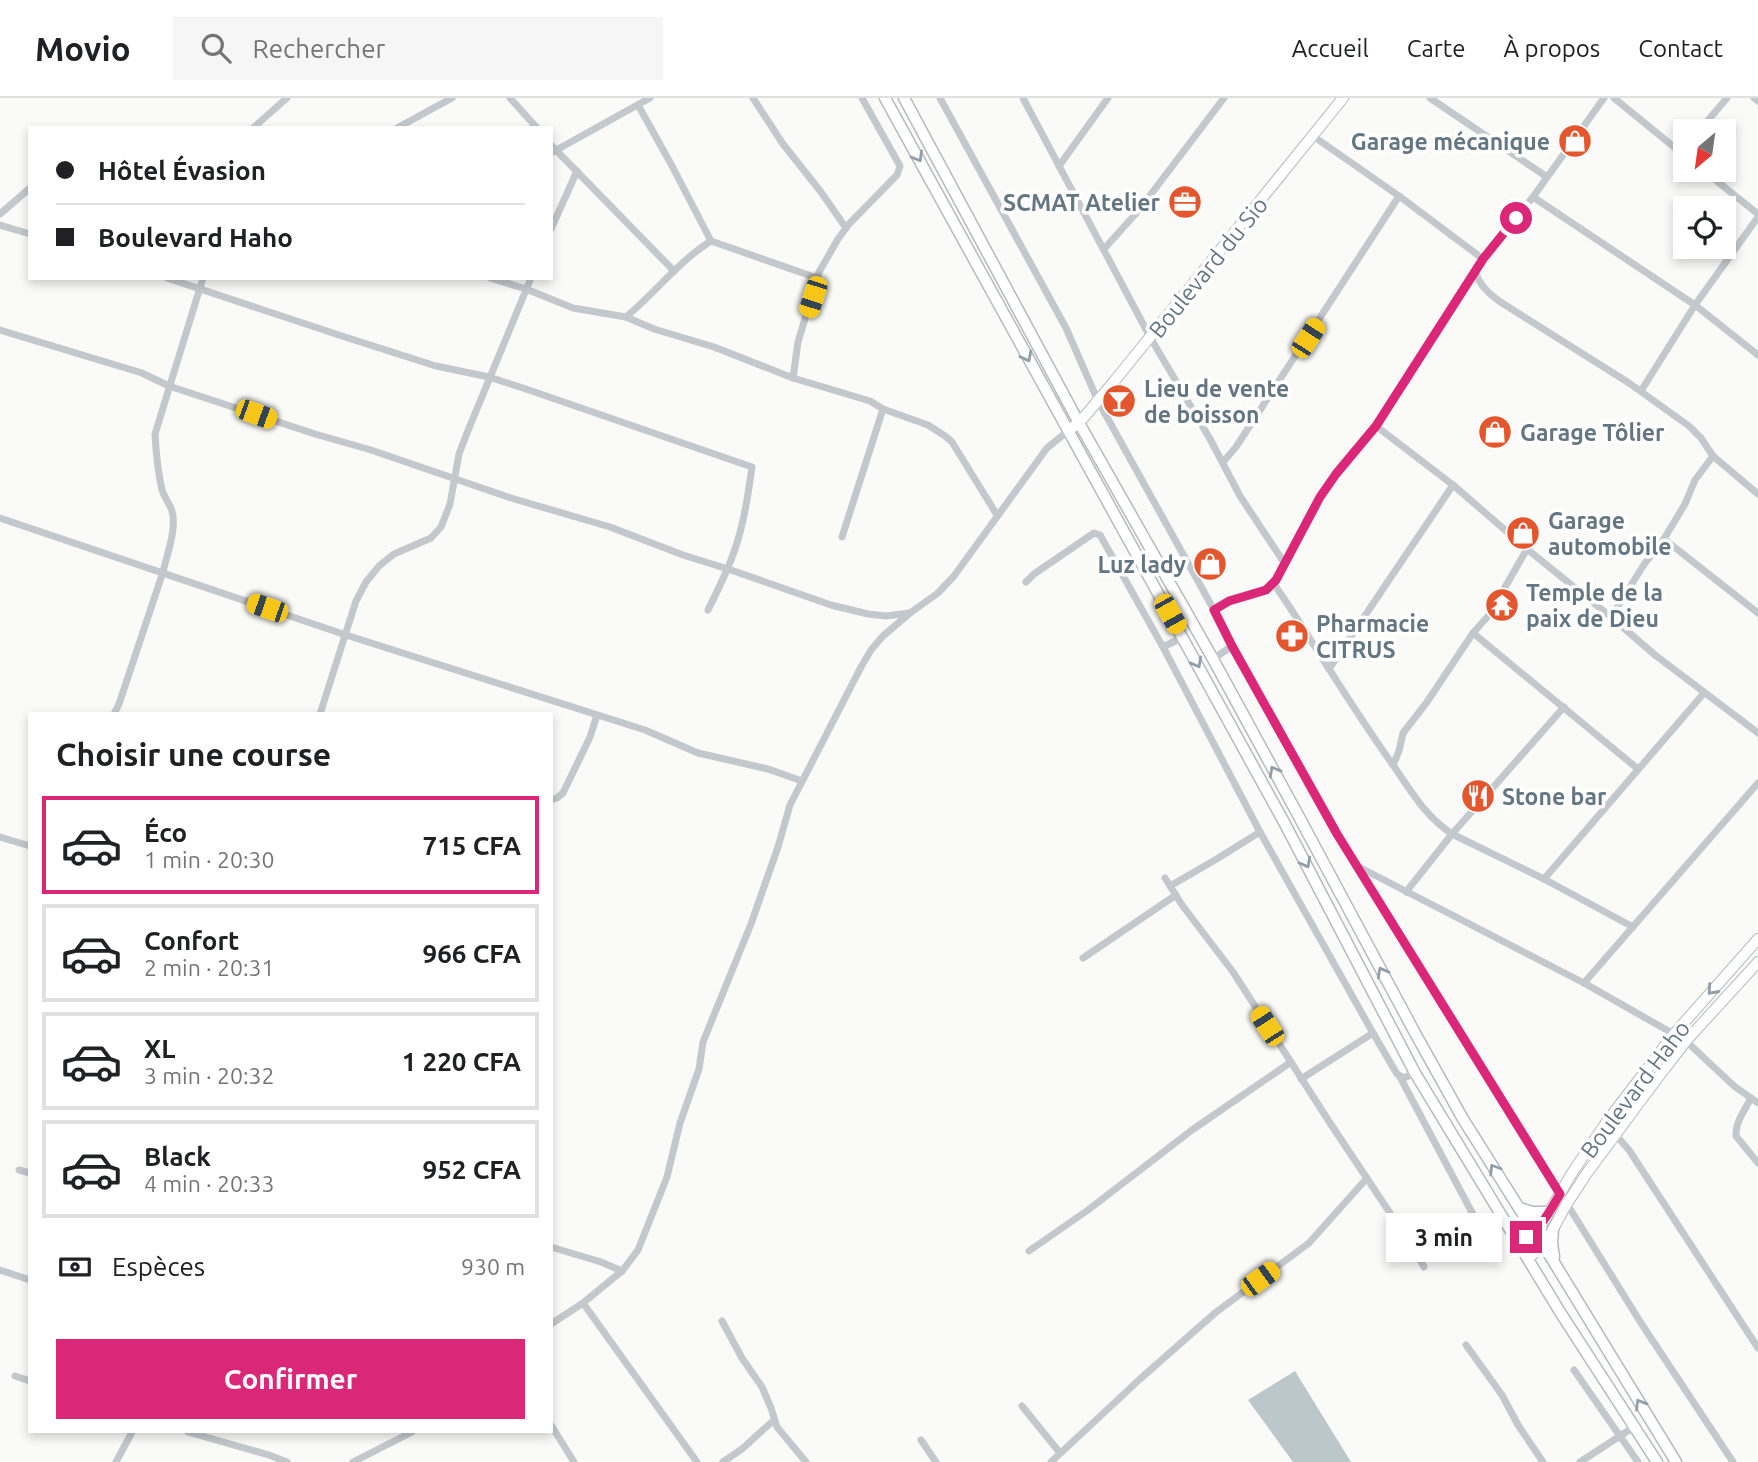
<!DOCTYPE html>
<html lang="fr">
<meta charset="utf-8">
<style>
body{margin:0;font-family:Ubuntu,sans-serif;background:#f6f6f6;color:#202124;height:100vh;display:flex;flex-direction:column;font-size:26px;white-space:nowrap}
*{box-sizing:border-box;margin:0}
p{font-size:23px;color:#757577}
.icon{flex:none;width:38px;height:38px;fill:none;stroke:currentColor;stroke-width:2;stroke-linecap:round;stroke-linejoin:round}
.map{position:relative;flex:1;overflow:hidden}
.drawer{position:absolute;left:28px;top:614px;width:525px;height:721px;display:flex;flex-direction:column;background:#fff;border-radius:0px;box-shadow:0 4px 10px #0003}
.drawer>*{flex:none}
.top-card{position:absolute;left:28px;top:28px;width:525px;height:154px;border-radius:0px;box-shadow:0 4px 10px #0003;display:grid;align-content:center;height:154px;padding:0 28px;background:#fff}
.needle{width:46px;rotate:209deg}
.fabs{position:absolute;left:1673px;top:21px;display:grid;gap:14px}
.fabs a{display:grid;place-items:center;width:63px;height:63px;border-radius:0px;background:#fff;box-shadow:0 4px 10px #0003;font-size:35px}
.end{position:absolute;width:32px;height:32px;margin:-16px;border:9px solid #db2777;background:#fff;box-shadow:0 0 0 4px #fff}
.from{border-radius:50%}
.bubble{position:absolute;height:49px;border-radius:0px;background:#fff;box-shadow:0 4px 10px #0003;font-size:23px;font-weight:700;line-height:49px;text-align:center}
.car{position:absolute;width:21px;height:42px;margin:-21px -10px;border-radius:9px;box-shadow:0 0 5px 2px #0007;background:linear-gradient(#f5c518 24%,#345 0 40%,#f5c518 0 76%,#345 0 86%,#f5c518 0)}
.top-card b{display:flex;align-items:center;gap:24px;height:66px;font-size:26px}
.top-card b+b{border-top:2px solid #e0e0e0}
.top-card i{width:18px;height:18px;background:#202124}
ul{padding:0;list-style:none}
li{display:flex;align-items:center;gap:21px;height:98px;margin:0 14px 10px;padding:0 14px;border:4px solid #e0e0e0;border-radius:0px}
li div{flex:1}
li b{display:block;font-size:26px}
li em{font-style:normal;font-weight:700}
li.on{border-color:#db2777}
li>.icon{width:63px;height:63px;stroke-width:1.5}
h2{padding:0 28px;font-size:32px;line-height:84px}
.pay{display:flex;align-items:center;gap:18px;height:77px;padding:0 28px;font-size:26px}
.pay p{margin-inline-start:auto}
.primary-button{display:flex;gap:14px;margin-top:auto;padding:14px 28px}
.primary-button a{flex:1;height:80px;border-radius:0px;background:#db2777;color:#fff;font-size:28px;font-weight:700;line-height:80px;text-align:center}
header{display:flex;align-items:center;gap:42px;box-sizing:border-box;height:98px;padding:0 35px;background:#fff;border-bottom:2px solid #e0e0e0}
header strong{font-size:33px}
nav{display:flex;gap:38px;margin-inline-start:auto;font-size:24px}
.search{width:490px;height:63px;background:#f6f6f6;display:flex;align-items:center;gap:18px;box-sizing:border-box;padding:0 24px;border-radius:0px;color:#757577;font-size:26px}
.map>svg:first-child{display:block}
.water{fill:#bbc7cb}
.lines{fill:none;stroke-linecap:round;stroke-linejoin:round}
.secondary-casing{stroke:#b3babf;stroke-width:12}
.primary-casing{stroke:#b5babe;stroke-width:13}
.street{stroke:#c3c8cc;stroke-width:7}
.secondary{stroke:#fff;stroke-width:10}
.primary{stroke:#fff;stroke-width:10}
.oneway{stroke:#939fa8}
.route{stroke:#db2777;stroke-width:9}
.labels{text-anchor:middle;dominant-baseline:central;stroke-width:7;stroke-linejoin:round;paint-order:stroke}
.poi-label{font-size:23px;font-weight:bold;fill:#657683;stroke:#fff;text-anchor:start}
.street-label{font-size:23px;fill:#657683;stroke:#fff}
</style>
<header>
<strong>Movio</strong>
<div class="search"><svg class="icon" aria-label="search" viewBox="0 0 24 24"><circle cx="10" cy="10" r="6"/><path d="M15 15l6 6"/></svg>Rechercher</div>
<nav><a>Accueil</a><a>Carte</a><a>À propos</a><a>Contact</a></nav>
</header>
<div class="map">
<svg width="1758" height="1364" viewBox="0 0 1758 1364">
<rect width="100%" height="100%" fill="#fafaf8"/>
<path class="water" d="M1295,1273L1351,1364H1293L1248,1302Z"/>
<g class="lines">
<g class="secondary-casing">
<g id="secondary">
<path d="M1073,329L1079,325L1112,286L1343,0"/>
<path d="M1518,1144L1535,1133L1544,1123L1572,1075L1608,1022L1674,936L1758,841"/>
<path d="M1528,1160L1544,1148L1566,1107L1587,1075L1656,982L1686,943L1758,864"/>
</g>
</g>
<g class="primary-casing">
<g id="primary">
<path d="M885,0L1285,726L1415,975L1560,1214L1657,1364"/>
<path d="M904,0L1079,325L1213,561L1298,717L1415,935L1463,1021L1519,1110L1544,1148L1676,1364"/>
<path d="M1519,1110L1533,1114H1549"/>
<path d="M1553,1131L1552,1145L1554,1159"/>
</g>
</g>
<g class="street">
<path d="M510,0L537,30"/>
<path d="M753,0L783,46L821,94L846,130"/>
<path d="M940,0L1066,230L1098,303L1214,512"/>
<path d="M1023,0L1150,239L1210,341L1240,398L1285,466"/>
<path d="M1430,0L1547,79"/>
<path d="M1614,0L1685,58"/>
<path d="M1754,0L1758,3"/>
<path d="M638,7L671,66L711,143L817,180"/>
<path d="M253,30L287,0"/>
<path d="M397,30L452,0"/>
<path d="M1699,33L1727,0"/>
<path d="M1313,38L1399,98L1483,161"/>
<path d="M551,47L674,173"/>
<path d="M551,55L650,0"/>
<path d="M1059,68L1108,0"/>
<path d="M1703,72L1758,116"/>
<path d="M1533,99L1695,207L1641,293"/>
<path d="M0,116L30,90"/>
<path d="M1758,119L1695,207L1758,257"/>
<path d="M0,127L30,136"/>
<path d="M551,131L577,73"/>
<path d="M1104,151L1139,112L1224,0"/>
<path d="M1475,174C1480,187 1487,194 1499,203L1629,285L1689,328L1701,340L1713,358L1758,396"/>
<path d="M167,180L348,240L436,268L489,279L526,291L752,369C748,397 744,425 735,451C728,472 718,492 708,512"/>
<path d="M490,180L526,191L573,210L626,219L654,231L714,249L793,280L870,303L883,311L928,327L945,338L952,344L997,417"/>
<path d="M626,219C655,195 679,163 711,143"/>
<path d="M0,232L142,275L169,288L315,336L371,352L511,400L610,429L683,457L728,471L831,507L868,516L886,518L910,515"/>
<path d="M793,280L798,244L819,174L838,141L849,126L897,77L900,68L862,0"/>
<path d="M1376,328L1453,387L1527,451L1611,519L1655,557L1758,635"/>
<path d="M1223,364L1236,349L1399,98"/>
<path d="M0,420L346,537L645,632L698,655L768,671L802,683"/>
<path d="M842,439L883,311"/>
<path d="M1664,441L1758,515"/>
<path d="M1026,484L1034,476L1094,435L1100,437L1163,549L1260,734"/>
<path d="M1274,486L1289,508C1323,561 1356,615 1393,667C1411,693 1425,718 1452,736L1544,781L1633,829"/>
<path d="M1611,519L1645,465L1664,441L1685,406L1695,382L1713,358"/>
<path d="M1473,535L1638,671"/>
<path d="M1232,548L1337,736L1357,768L1584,885L1686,943L1734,988L1758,1005"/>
<path d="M1163,549L1183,539"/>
<path d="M1213,561L1232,548L1214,512L1229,503L1266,492L1277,482L1320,399L1336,376L1376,328L1483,161L1533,99L1604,0"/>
<path d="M1329,571L1453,387"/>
<path d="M114,616L119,606L163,474C167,456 177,431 172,413C170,406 164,399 162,392C158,374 156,355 155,336L203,180"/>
<path d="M320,616L356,503L366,484L379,468L394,456L431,440L441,429L450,406L459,356L467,335L531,180"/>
<path d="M1393,667L1399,653L1403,635L1427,604L1473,535L1489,517L1527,451"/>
<path d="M551,702L557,700L563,695L590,639L597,617"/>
<path d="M0,739L30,748"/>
<path d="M1358,770L1641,1225L1733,1364"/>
<path d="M1165,780L1182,807L1233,874L1330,1025L1414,1151L1424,1169"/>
<path d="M1544,781L1704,595"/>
<path d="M1170,788L1215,762L1260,734L1373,935"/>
<path d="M1406,794L1452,736L1564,609"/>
<path d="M1083,860L1176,797"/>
<path d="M1584,885L1758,685"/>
<path d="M1400,979L1494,1156"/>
<path d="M1301,981L1373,935L1397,976L1404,980L1415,975"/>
<path d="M1751,1000C1745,1012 1735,1024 1736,1038L1758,1065"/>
<path d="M1615,1036L1629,1052L1758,1250"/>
<path d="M19,1072L30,1075"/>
<path d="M551,1149L601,1164L622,1173"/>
<path d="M1029,1153L1088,1112L1192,1032L1291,964"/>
<path d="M0,1172L30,1182"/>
<path d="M583,1205L697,1364"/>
<path d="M722,1223L742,1260L762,1289L771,1310L777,1329L806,1364"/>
<path d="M551,1226L583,1205L622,1173L638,1152L667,1079L680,1025L699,971L703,944L751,826L778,749L790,707L861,569L871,552L883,538L910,515L938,495L954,478L1047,350L1068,333"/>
<path d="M1466,1247L1502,1297L1518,1327L1543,1364"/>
<path d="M1574,1272L1638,1364"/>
<path d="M15,1278L30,1283"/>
<path d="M1022,1308L1060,1355"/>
<path d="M551,1327L574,1364"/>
<path d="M188,1334L269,1357L287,1364"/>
<path d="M921,1342L936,1364"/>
<path d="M116,1364L132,1334"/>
<path d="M353,1364L412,1334"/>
<path d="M723,1364L742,1351L774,1322"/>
<path d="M1051,1364L1140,1281L1215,1215L1309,1145L1367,1080"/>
<path d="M1580,1364L1634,1329"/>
</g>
<use href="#secondary" class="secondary"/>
<use href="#primary" class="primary"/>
</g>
<defs><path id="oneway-chevron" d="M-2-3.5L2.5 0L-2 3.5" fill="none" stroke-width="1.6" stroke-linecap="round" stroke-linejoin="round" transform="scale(1.75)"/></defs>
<g class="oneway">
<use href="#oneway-chevron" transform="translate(918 59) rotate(60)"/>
<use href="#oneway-chevron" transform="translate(1027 259) rotate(62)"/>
<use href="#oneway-chevron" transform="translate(1197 565) rotate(61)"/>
<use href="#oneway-chevron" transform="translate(1274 673) rotate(-119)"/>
<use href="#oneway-chevron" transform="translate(1306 765) rotate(62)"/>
<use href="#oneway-chevron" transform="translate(1382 874) rotate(-118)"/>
<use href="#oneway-chevron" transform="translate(1712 892) rotate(132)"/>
<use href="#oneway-chevron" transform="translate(1494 1071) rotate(-122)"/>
<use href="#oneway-chevron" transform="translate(1640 1306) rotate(-121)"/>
</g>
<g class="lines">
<path class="route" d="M1516,120L1483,161L1376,328L1336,376L1320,399L1276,482L1266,492L1229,503L1214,512L1232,548L1337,736L1560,1096C1550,1113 1542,1129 1526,1139"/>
</g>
<defs>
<g id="shop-disc" transform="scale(1.75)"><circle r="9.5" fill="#e4572e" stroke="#fff"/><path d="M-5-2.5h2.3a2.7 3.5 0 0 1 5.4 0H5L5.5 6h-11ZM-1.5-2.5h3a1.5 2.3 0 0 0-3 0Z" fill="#fff"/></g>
<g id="office-disc" transform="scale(1.75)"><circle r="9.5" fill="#e4572e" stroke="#fff"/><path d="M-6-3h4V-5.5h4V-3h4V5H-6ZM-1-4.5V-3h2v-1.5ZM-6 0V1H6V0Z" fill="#fff"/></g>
<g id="bar-disc" transform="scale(1.75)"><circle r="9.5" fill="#e4572e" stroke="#fff"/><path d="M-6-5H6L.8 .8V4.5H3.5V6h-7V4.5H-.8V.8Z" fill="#fff"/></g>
<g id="temple-disc" transform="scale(1.75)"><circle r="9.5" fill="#e4572e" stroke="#fff"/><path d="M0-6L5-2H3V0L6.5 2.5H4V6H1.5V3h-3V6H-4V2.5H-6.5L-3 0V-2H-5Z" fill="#fff"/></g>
<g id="pharmacy-disc" transform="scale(1.75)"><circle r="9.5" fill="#e4572e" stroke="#fff"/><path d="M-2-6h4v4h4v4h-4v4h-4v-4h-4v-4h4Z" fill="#fff"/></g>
<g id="restaurant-disc" transform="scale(1.75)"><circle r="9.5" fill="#e4572e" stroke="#fff"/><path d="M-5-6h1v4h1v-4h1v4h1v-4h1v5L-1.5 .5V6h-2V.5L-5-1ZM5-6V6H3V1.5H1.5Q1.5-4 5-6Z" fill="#fff"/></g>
</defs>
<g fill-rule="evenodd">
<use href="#shop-disc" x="1575" y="43"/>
<use href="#office-disc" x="1185" y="104"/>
<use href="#bar-disc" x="1119" y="303"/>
<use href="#shop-disc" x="1495" y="334"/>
<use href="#shop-disc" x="1523" y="435"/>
<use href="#shop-disc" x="1210" y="466"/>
<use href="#temple-disc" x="1502" y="507"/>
<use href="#pharmacy-disc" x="1292" y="538"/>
<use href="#restaurant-disc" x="1478" y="698"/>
</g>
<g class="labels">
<g class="poi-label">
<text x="1550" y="43" text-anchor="end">Garage mécanique</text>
<text x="1160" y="104" text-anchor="end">SCMAT Atelier</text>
<text x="1144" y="290">Lieu de vente<tspan x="1144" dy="26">de boisson</tspan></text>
<text x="1520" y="334">Garage Tôlier</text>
<text x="1548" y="422">Garage<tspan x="1548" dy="26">automobile</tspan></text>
<text x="1186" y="466" text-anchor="end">Luz lady</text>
<text x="1526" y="494">Temple de la<tspan x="1526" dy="26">paix de Dieu</tspan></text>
<text x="1316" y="525">Pharmacie<tspan x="1316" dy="26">CITRUS</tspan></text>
<text x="1502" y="698">Stone bar</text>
</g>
<g class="street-label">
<text transform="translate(1208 169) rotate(-51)">Boulevard du Sio</text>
<text transform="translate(1635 991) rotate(-53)">Boulevard Haho</text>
</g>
</g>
</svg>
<div class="fabs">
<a><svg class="needle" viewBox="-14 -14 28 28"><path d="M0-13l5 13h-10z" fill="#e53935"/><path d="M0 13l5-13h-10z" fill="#757577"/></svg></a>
<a><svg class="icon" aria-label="locate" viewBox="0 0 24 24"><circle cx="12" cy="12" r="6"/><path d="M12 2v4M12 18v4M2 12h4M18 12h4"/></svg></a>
</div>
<i class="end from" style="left:1516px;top:120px"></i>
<i class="end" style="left:1526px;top:1139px"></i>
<div class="bubble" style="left:1386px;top:1115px;width:116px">3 min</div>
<i class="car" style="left:813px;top:199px;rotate:198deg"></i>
<i class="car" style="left:1308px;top:240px;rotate:33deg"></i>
<i class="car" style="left:256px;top:316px;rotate:110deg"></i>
<i class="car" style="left:267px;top:510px;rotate:289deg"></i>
<i class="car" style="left:1170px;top:516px;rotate:151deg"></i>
<i class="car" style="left:1267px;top:928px;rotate:327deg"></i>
<i class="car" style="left:1260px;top:1181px;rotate:54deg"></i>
<div class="top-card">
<b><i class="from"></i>Hôtel Évasion</b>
<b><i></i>Boulevard Haho</b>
</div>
<section class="drawer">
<h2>Choisir une course</h2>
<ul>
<li class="on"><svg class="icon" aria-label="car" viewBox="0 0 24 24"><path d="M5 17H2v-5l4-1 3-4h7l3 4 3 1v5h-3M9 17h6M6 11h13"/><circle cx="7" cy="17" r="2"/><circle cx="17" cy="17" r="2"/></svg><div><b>Éco</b><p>1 min · 20:30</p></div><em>715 CFA</em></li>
<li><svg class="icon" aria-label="car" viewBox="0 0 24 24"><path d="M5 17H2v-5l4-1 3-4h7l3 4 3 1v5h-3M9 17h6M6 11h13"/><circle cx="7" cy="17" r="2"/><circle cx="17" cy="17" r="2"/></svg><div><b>Confort</b><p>2 min · 20:31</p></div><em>966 CFA</em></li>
<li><svg class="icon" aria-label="car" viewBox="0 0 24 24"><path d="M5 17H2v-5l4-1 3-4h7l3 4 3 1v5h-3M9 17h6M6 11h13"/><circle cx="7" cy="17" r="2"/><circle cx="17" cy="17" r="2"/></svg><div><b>XL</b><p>3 min · 20:32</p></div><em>1 220 CFA</em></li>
<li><svg class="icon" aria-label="car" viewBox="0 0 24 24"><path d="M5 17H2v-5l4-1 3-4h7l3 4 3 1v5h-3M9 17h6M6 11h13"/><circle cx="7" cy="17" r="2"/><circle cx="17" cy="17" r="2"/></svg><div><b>Black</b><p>4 min · 20:33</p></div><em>952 CFA</em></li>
</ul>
<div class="pay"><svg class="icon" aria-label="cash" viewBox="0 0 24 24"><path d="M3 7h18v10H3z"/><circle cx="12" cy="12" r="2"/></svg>Espèces<p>930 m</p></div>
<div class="primary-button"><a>Confirmer</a></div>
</section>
</div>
